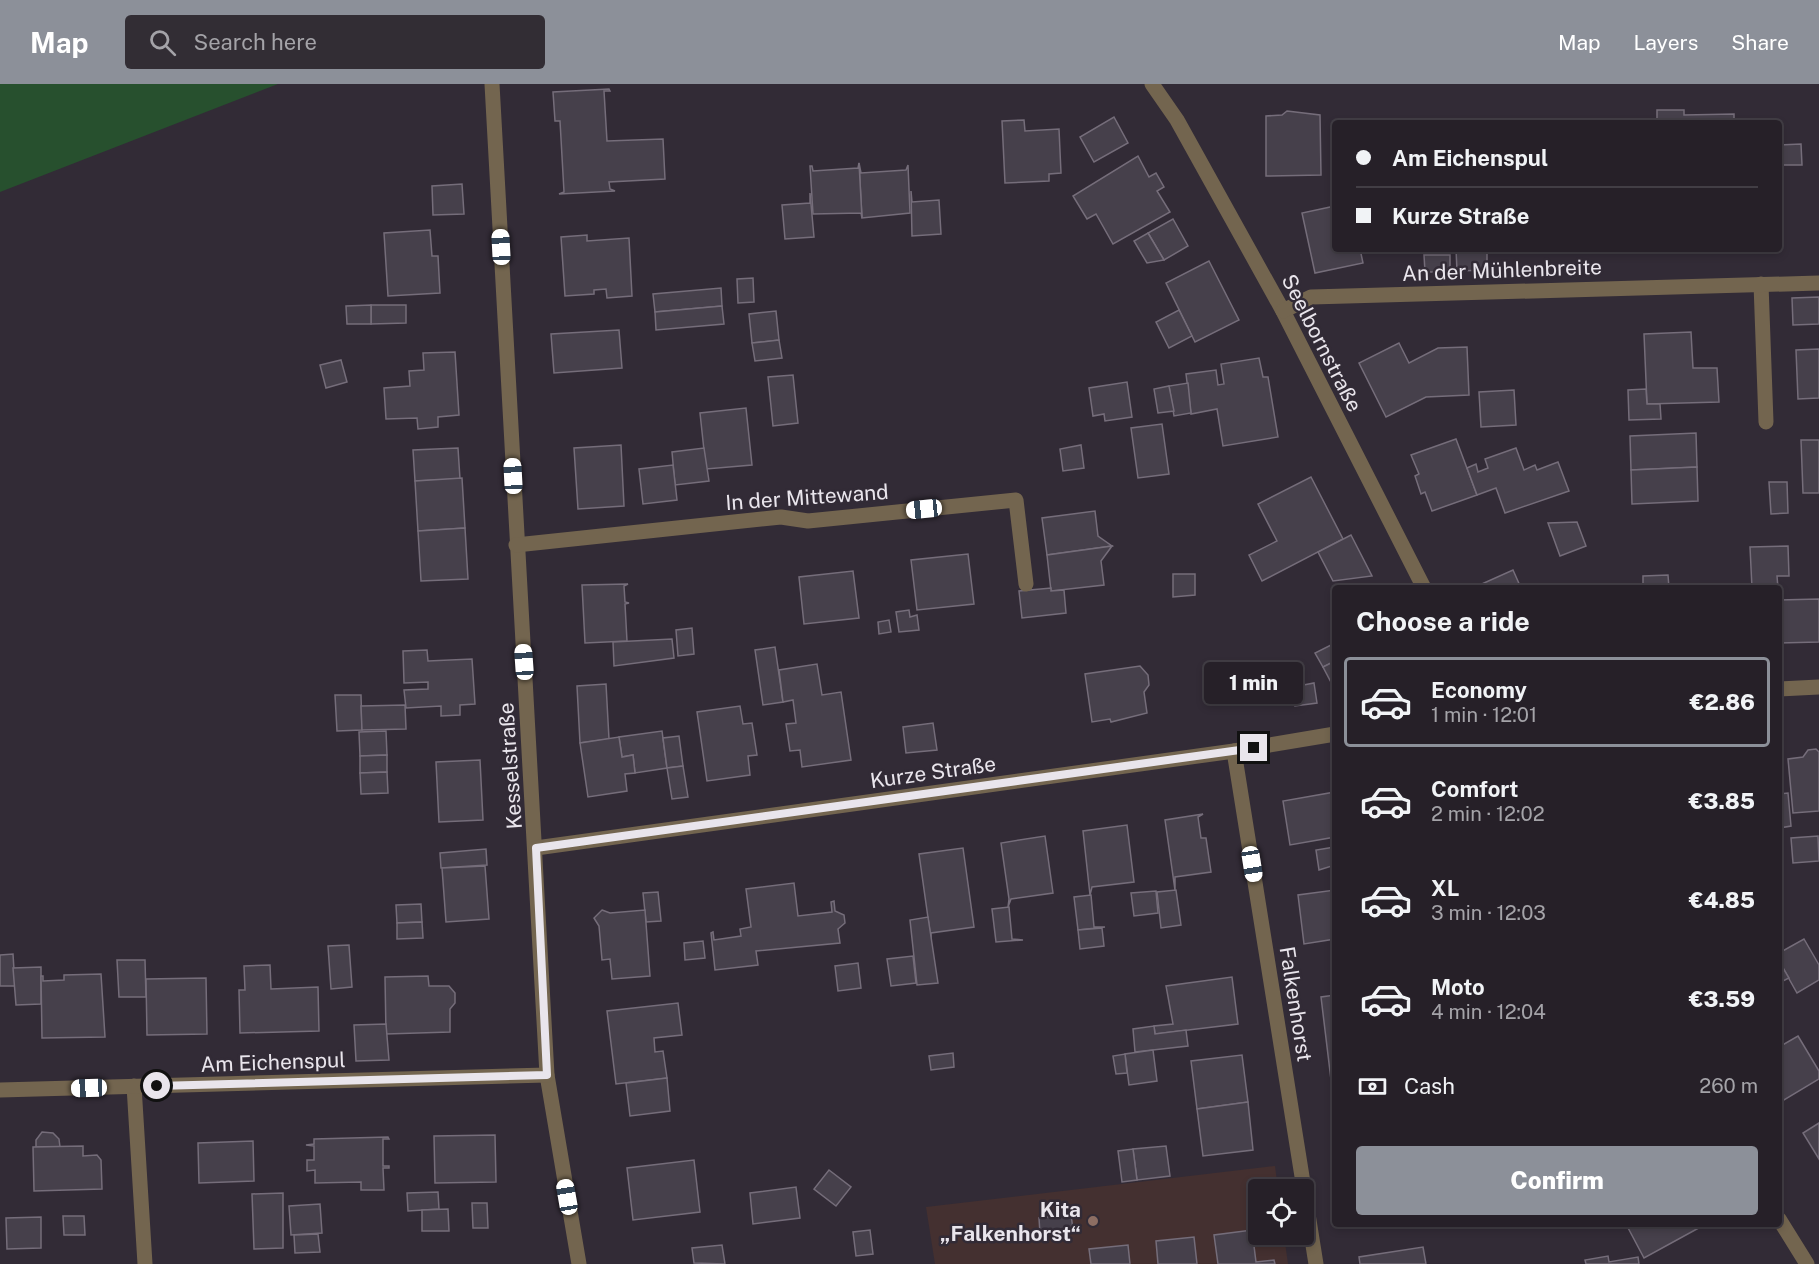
<!DOCTYPE html>
<meta charset="utf-8">
<style>
body{margin:0;font-family:"Public Sans",sans-serif;background:#322d34;color:#f1f3f6;height:100vh;display:flex;flex-direction:column;font-size:22px;white-space:nowrap}
*{box-sizing:border-box;margin:0}
p{font-size:20px;color:#a4a3a8}
.icon{flex:none;width:33px;height:33px;fill:none;stroke:currentColor;stroke-width:2;stroke-linecap:round;stroke-linejoin:round}
.map{position:relative;flex:1;overflow:hidden}
.side{position:absolute;left:1332px;top:501px;width:450px;height:642px;display:flex;flex-direction:column;background:#262028;border-radius:6px;box-shadow:0 3px 9px #0003,0 0 0 2px #423e45}
.side>*{flex:none}
.banner{position:absolute;left:1332px;top:36px;width:450px;height:132px;border-radius:6px;box-shadow:0 3px 9px #0003,0 0 0 2px #423e45;display:grid;align-content:center;height:132px;padding:0 24px;background:#262028}
.fabs{position:absolute;left:1248px;top:1095px;display:grid;gap:12px}
.fabs a{display:grid;place-items:center;width:66px;height:66px;border-radius:6px;background:#262028;box-shadow:0 3px 9px #0003,0 0 0 2px #423e45;font-size:30px}
.end{position:absolute;width:27px;height:27px;margin:-14px;border:8px solid #e9e5ec;background:#111;box-shadow:0 0 0 3px #111}
.from{border-radius:50%}
.bubble{position:absolute;height:42px;border-radius:6px;background:#262028;box-shadow:0 3px 9px #0003,0 0 0 2px #423e45;font-size:20px;font-weight:800;line-height:42px;text-align:center}
.car{position:absolute;width:18px;height:36px;margin:-18px -9px;border-radius:8px;box-shadow:0 0 4px 2px #0007;background:linear-gradient(#fff 24%,#345 0 40%,#fff 0 76%,#345 0 86%,#fff 0)}
.banner b{display:flex;align-items:center;gap:21px;height:57px;font-size:22px}
.banner b+b{border-top:2px solid #423e45}
.banner i{width:15px;height:15px;background:#f1f3f6}
ul{padding:0;list-style:none}
li{display:flex;align-items:center;gap:18px;height:90px;margin:0 12px 9px;padding:0 12px;border:3px solid transparent;border-radius:6px}
li div{flex:1}
li b{display:block;font-size:22px}
li em{font-style:normal;font-weight:800}
li.active{border-color:#8c9099}
li>.icon{width:54px;height:54px;stroke-width:1.5}
h2{padding:0 24px;font-size:27px;line-height:72px}
.pay{display:flex;align-items:center;gap:15px;height:66px;padding:0 24px;font-size:22px}
.pay p{margin-inline-start:auto}
.action{display:flex;gap:12px;margin-top:auto;padding:12px 24px}
.action a{flex:1;height:69px;border-radius:6px;background:#8c9099;color:#fff;font-size:24px;font-weight:800;line-height:69px;text-align:center}
header{display:flex;align-items:center;gap:36px;box-sizing:border-box;height:84px;padding:0 30px;background:#8c9099;color:#fff}
header strong{font-size:28px}
nav{display:flex;gap:33px;margin-inline-start:auto;font-size:21px}
.search{width:420px;height:54px;background:#322d34;display:flex;align-items:center;gap:15px;box-sizing:border-box;padding:0 21px;border-radius:6px;color:#a4a3a8;font-size:22px}
.map>svg:first-child{display:block}
.education{fill:#443030}
.green{fill:#27502e}
.building{fill:#46404b;stroke:#756d7a;stroke-width:1.5}
.lines{fill:none;stroke-linecap:round;stroke-linejoin:round}
.street{stroke:#73654f;stroke-width:15}
.route{stroke:#e9e5ec;stroke-width:8}
.education-dot{fill:#8d6e63;stroke:#322b36;stroke-width:2}
.labels{text-anchor:middle;dominant-baseline:central;stroke-width:5;stroke-linejoin:round;paint-order:stroke}
.street-label{font-size:21px;fill:#e9e5ec;stroke:#322b36}
.poi-label{font-size:21px;font-weight:bold;fill:#e9e5ec;stroke:#322b36;text-anchor:end}
</style>
<header>
<strong>Map</strong>
<div class="search"><svg class="icon" aria-label="search" viewBox="0 0 24 24"><circle cx="10" cy="10" r="6"/><path d="M15 15l6 6"/></svg>Search here</div>
<nav><a>Map</a><a>Layers</a><a>Share</a></nav>
</header>
<div class="map">
<svg width="1819" height="1180" viewBox="0 0 1819 1180">
<rect width="100%" height="100%" fill="#322b36"/>
<path class="education" d="M1275,1082L1278,1105L1258,1106V1150L1284,1151L1288,1180H935L926,1123Z"/>
<path class="green" d="M0,0H278L0,108Z"/>
<g class="building">
<path d="M609,5L610,7H604L607,57L663,55L665,95L609,98L610,105L615,107L559,110L564,108L560,37H555L553,8Z"/>
<path d="M1657,26H1684V31L1734,30V39H1657Z"/>
<path d="M1287,27L1320,31L1321,91L1266,92V32L1282,31Z"/>
<path d="M1114,33L1128,59L1094,78L1080,53Z"/>
<path d="M1024,36L1025,47L1059,45L1061,89L1049,90V97L1005,99L1002,37Z"/>
<path d="M1801,60L1802,81H1779V61Z"/>
<path d="M1138,72L1149,93L1156,89L1164,103L1157,107L1170,128L1113,160L1096,130L1087,135L1073,112Z"/>
<path d="M859,79L861,89L906,86L908,81L910,129L862,134Z"/>
<path d="M859,79L862,134L861,129L813,130L810,82H812L813,87L858,84Z"/>
<path d="M462,100L464,130L433,131L432,102Z"/>
<path d="M911,107L912,118L939,116L941,150L912,152Z"/>
<path d="M810,109L814,153L785,155L782,121L810,119Z"/>
<path d="M1335,122V165H1360L1363,179L1315,189L1302,129Z"/>
<path d="M1173,135L1188,162L1164,176L1148,149Z"/>
<path d="M430,146L432,172H438L440,209L388,212L384,149Z"/>
<path d="M1148,149L1164,176L1147,179L1134,157Z"/>
<path d="M587,151V157L629,154L632,212L607,214L606,205L594,206V210L565,212L561,153Z"/>
<path d="M1456,165H1487V186L1457,187Z"/>
<path d="M1424,171H1450V188H1425Z"/>
<path d="M1209,177L1239,236L1195,258L1166,199Z"/>
<path d="M753,194L754,218L738,219L737,195Z"/>
<path d="M721,204L722,222L655,228L653,210Z"/>
<path d="M1819,213V240L1793,241L1792,214Z"/>
<path d="M371,221H406V239L371,240Z"/>
<path d="M371,221V240H347L346,222Z"/>
<path d="M722,222L724,240L656,246L655,228Z"/>
<path d="M1179,226L1192,252L1169,264L1156,238Z"/>
<path d="M776,227L779,256L752,259L749,230Z"/>
<path d="M619,246L622,284L554,289L551,250Z"/>
<path d="M1691,248L1693,284H1717L1719,318L1647,320L1644,250Z"/>
<path d="M779,256L782,274L755,277L752,259Z"/>
<path d="M1399,259L1409,279L1438,264L1467,263L1469,311L1426,313L1386,333L1359,279Z"/>
<path d="M1819,265V314L1798,315L1796,266Z"/>
<path d="M455,268L459,331L438,333V343L418,345L417,334L386,335L384,304L410,302L409,287L424,286L423,269Z"/>
<path d="M1259,274L1263,293H1268L1278,353L1223,362L1217,325L1191,330L1186,290L1216,286L1218,301L1224,300L1221,280Z"/>
<path d="M341,276L347,298L326,304L320,281Z"/>
<path d="M793,291L798,339L773,342L768,293Z"/>
<path d="M1127,298L1132,333L1105,337L1104,330L1093,332L1089,304Z"/>
<path d="M1188,299L1191,329L1174,332L1169,302Z"/>
<path d="M1169,302L1174,327L1158,329L1154,305Z"/>
<path d="M1646,305L1647,320H1660L1661,335L1629,336L1628,306Z"/>
<path d="M1514,306L1516,341L1481,343L1479,308Z"/>
<path d="M746,324L752,381L706,385L700,329Z"/>
<path d="M1162,340L1169,390L1138,394L1131,344Z"/>
<path d="M1696,349L1697,383L1631,386L1630,352Z"/>
<path d="M1456,355L1477,411L1432,427L1425,408L1421,410L1415,392L1419,390L1411,371Z"/>
<path d="M1801,356H1819V409H1803Z"/>
<path d="M621,361L624,422L578,425L574,364Z"/>
<path d="M1081,361L1084,384L1063,387L1060,365Z"/>
<path d="M458,364L460,395L415,397L413,366Z"/>
<path d="M704,364L709,397L675,401L672,368Z"/>
<path d="M1516,364L1524,386L1535,381L1537,386L1558,378L1569,407L1505,429L1496,404L1477,411L1467,384L1476,380L1478,388L1488,384L1485,375Z"/>
<path d="M673,381L677,416L643,420L639,385Z"/>
<path d="M1697,383L1698,417L1632,420L1631,386Z"/>
<path d="M1311,393L1343,455L1262,497L1249,471L1277,457L1258,420Z"/>
<path d="M462,394L465,444L418,447L415,397Z"/>
<path d="M1769,398H1787L1788,429L1771,430Z"/>
<path d="M1095,427L1098,452L1112,462L1047,471L1042,434Z"/>
<path d="M1577,438L1586,462L1560,472L1548,439Z"/>
<path d="M465,444L468,495L421,497L418,447Z"/>
<path d="M1351,451L1372,492L1333,497L1318,468Z"/>
<path d="M1112,462L1101,477L1104,501L1051,507L1047,471Z"/>
<path d="M1788,462L1789,492H1777L1778,504H1752L1750,463Z"/>
<path d="M968,470L974,520L917,526L911,476Z"/>
<path d="M1513,486L1521,504H1476L1475,503Z"/>
<path d="M853,487L859,534L804,540L799,493Z"/>
<path d="M1173,490H1195V511L1173,513Z"/>
<path d="M1668,491L1669,504H1643V492Z"/>
<path d="M628,500L624,502L625,518L629,519L625,520L627,557L585,559L582,501Z"/>
<path d="M1051,504V507L1064,506L1066,529L1022,534L1019,507Z"/>
<path d="M1819,515V558L1779,559V516Z"/>
<path d="M909,526L910,533L917,531L919,546L899,548L896,528Z"/>
<path d="M889,536L891,548L879,550L878,538Z"/>
<path d="M692,544L694,570L678,572L676,546Z"/>
<path d="M672,555L674,574L614,582L613,558Z"/>
<path d="M1335,559V577L1323,583L1315,569Z"/>
<path d="M775,563L783,618L763,621L755,566Z"/>
<path d="M427,566L428,577L472,575L475,620L460,621V631L441,632V622L406,624L404,606L428,605V598L404,599L403,567Z"/>
<path d="M1335,577V601L1333,602L1323,583Z"/>
<path d="M817,580L822,611L841,608L851,676L802,683L800,666L790,667L786,640L796,639L793,616L783,618L779,586Z"/>
<path d="M1140,582L1148,591L1149,601L1144,608L1147,629L1111,638L1110,635L1092,638L1085,590Z"/>
<path d="M1314,599L1317,619L1295,622L1293,603Z"/>
<path d="M606,600L609,655L580,659L577,602Z"/>
<path d="M335,611H361L362,646L337,647Z"/>
<path d="M405,621L406,645L362,646L361,622Z"/>
<path d="M740,622L743,640L752,639L757,671L748,672L750,691L707,697L697,628Z"/>
<path d="M933,639L937,666L906,669L903,643Z"/>
<path d="M386,647L387,671L360,672L359,648Z"/>
<path d="M662,647L667,684L635,689L633,671L622,673L619,653Z"/>
<path d="M679,652L683,682L667,684L663,654Z"/>
<path d="M619,653L622,673L633,671L635,689L625,690L627,707L588,713L580,659Z"/>
<path d="M1816,665L1819,668V727L1793,729L1788,675L1803,673L1808,666Z"/>
<path d="M387,671V688L360,689V672Z"/>
<path d="M480,676L483,736L439,738L436,678Z"/>
<path d="M683,682L688,713L672,715L667,684Z"/>
<path d="M387,688L388,709L361,710L360,689Z"/>
<path d="M1335,708V753L1290,761L1283,717Z"/>
<path d="M1788,709L1791,742L1779,744V710Z"/>
<path d="M1203,730L1198,733L1201,754H1206L1211,788L1175,793V806L1165,736Z"/>
<path d="M1127,741L1134,798L1092,803L1090,811L1083,747Z"/>
<path d="M1045,752L1053,809L1011,815L1008,823L1009,815L1001,759Z"/>
<path d="M1818,752L1819,777L1793,779L1791,754Z"/>
<path d="M1335,763V781L1319,786L1316,766Z"/>
<path d="M963,764L974,843L931,849V855L919,770Z"/>
<path d="M486,765L487,781L441,784L440,769Z"/>
<path d="M485,782L489,835L446,838L442,784Z"/>
<path d="M794,799L798,832L832,828L831,818L834,817L835,827L844,831L845,839L838,845L840,859L756,867L758,881L715,886L711,849L713,848L714,856L741,852L740,845L751,843L746,805Z"/>
<path d="M1176,806L1181,841L1161,844L1157,808Z"/>
<path d="M1335,806V855L1304,860L1298,811Z"/>
<path d="M1156,807L1158,829L1134,832L1131,809Z"/>
<path d="M658,808L661,837L646,838L643,809Z"/>
<path d="M1091,811L1094,843H1105L1078,846L1074,813Z"/>
<path d="M421,820L422,838L397,839L396,821Z"/>
<path d="M1009,823L1012,855L1023,856L996,858L992,825Z"/>
<path d="M602,826L610,829L645,826L650,892L612,895L610,875L602,876L599,842L594,834Z"/>
<path d="M928,833L938,899L917,901L910,836Z"/>
<path d="M422,838L423,854L397,855V839Z"/>
<path d="M1102,844L1104,862L1080,865L1078,846Z"/>
<path d="M1804,855L1819,881V896L1797,909L1779,877V869Z"/>
<path d="M703,857L705,874L685,876L684,859Z"/>
<path d="M349,861L352,903L331,905L328,862Z"/>
<path d="M13,870L15,902H0V871Z"/>
<path d="M913,872L916,899L891,902L887,875Z"/>
<path d="M117,876H145L146,913H119Z"/>
<path d="M1779,877L1789,894L1779,899Z"/>
<path d="M858,879L861,904L838,907L835,882Z"/>
<path d="M270,881L271,905L318,903L319,947L240,949L239,906H245L244,882Z"/>
<path d="M41,883V920L16,921L13,884Z"/>
<path d="M101,890L105,953L42,954L41,892H43V897L64,896V891Z"/>
<path d="M428,892L429,902H449L455,909V919L450,925V948L386,950L385,893Z"/>
<path d="M1232,893L1238,940L1155,950L1154,942L1173,940L1166,902Z"/>
<path d="M206,894L207,950L147,951L146,895Z"/>
<path d="M1335,911V1004H1332L1321,913Z"/>
<path d="M678,919L682,951L654,954L655,968L663,967L667,994L616,1000L607,927Z"/>
<path d="M386,940L389,976L356,977L354,941Z"/>
<path d="M1154,942L1155,950L1186,946L1188,962L1135,968L1133,945Z"/>
<path d="M1798,952L1819,987V995L1779,1019V963Z"/>
<path d="M1153,966L1157,997L1129,1001L1125,970Z"/>
<path d="M953,969L954,983L931,986L929,972Z"/>
<path d="M1125,970L1127,989L1116,990L1113,972Z"/>
<path d="M1242,971L1248,1018L1197,1025L1191,977Z"/>
<path d="M667,994L670,1027L630,1032L626,999Z"/>
<path d="M1248,1018L1253,1066L1203,1072L1197,1025Z"/>
<path d="M1819,1039V1075L1803,1049Z"/>
<path d="M42,1048L53,1049L59,1055L60,1063H36V1056Z"/>
<path d="M495,1051L496,1098L435,1099L434,1052Z"/>
<path d="M388,1053L389,1055H383V1082H389V1084H383L384,1106H361V1098L315,1099V1086L307,1087V1076H314V1062L306,1061L314,1060V1055Z"/>
<path d="M253,1057L254,1097L199,1099L198,1059Z"/>
<path d="M83,1062V1072L97,1071L101,1076L102,1105L34,1107L33,1063Z"/>
<path d="M1166,1062L1170,1092L1137,1096L1133,1065Z"/>
<path d="M1133,1065L1137,1096L1122,1098L1118,1067Z"/>
<path d="M694,1076L700,1128L633,1136L627,1084Z"/>
<path d="M829,1086L851,1103L836,1122L814,1105Z"/>
<path d="M796,1103L800,1134L753,1140L750,1109Z"/>
<path d="M438,1108L439,1125L408,1127L407,1109Z"/>
<path d="M283,1109V1164L254,1165L252,1110Z"/>
<path d="M472,1119H487L488,1144H473Z"/>
<path d="M320,1120L322,1149L291,1151L289,1122Z"/>
<path d="M448,1125L449,1147H422V1126Z"/>
<path d="M1071,1130L1073,1146L1040,1150L1039,1134Z"/>
<path d="M63,1132H84L85,1151H64Z"/>
<path d="M41,1133V1164L7,1165L6,1134Z"/>
<path d="M1626,1140H1706L1644,1174Z"/>
<path d="M870,1146L873,1170L856,1172L853,1148Z"/>
<path d="M1252,1146L1256,1178L1274,1176L1275,1180H1218L1214,1151Z"/>
<path d="M318,1150L320,1168L295,1169L294,1151Z"/>
<path d="M1194,1153L1197,1180H1158L1156,1157Z"/>
<path d="M722,1161L725,1180L694,1179L692,1164Z"/>
<path d="M1128,1161L1130,1180H1091L1089,1165Z"/>
<path d="M1423,1163L1426,1180H1360L1359,1173Z"/>
<path d="M1608,1172L1609,1178L1638,1173L1639,1180H1586L1585,1176Z"/>
</g>
<g class="lines">
<g class="street">
<path d="M492,0L547,991L579,1180"/>
<path d="M1152,0L1177,36L1283,227L1424,504"/>
<path d="M1761,200L1766,338"/>
<path d="M1283,227L1311,213L1819,199"/>
<path d="M516,461L781,433L808,437L1016,416L1026,500"/>
<path d="M1779,605L1819,603"/>
<path d="M1234,667L1316,1180"/>
<path d="M536,764L1234,667L1335,650"/>
<path d="M134,1002L145,1180"/>
<path d="M0,1006L547,991"/>
<path d="M1779,1135L1807,1180"/>
</g>
</g>
<g class="lines">
<path class="route" d="M157,1002L547,991L536,764L1254,664"/>
</g>
<circle class="education-dot" cx="1093" cy="1137" r="6"/>
<g class="labels">
<g class="street-label">
<text transform="translate(1502 186) rotate(-2)">An der Mühlenbreite</text>
<text transform="translate(1322 259) rotate(63)">Seelbornstraße</text>
<text transform="translate(807 413) rotate(-4)">In der Mittewand</text>
<text transform="translate(510 682) rotate(-94)">Kesselstraße</text>
<text transform="translate(933 688) rotate(-8)">Kurze Straße</text>
<text transform="translate(1296 920) rotate(81)">Falkenhorst</text>
<text transform="translate(273 978) rotate(-2)">Am Eichenspul</text>
</g>
<g class="poi-label">
<text x="1081" y="1125">Kita<tspan x="1081" dy="24">„Falkenhorst“</tspan></text>
</g>
</g>
</svg>
<div class="fabs">
<a><svg class="icon" aria-label="locate" viewBox="0 0 24 24"><circle cx="12" cy="12" r="6"/><path d="M12 2v4M12 18v4M2 12h4M18 12h4"/></svg></a>
</div>
<i class="end from" style="left:157px;top:1002px"></i>
<i class="end" style="left:1254px;top:664px"></i>
<div class="bubble" style="left:1204px;top:578px;width:99px">1 min</div>
<i class="car" style="left:501px;top:163px;rotate:357deg"></i>
<i class="car" style="left:513px;top:392px;rotate:357deg"></i>
<i class="car" style="left:924px;top:425px;rotate:264deg"></i>
<i class="car" style="left:524px;top:578px;rotate:356deg"></i>
<i class="car" style="left:1252px;top:780px;rotate:171deg"></i>
<i class="car" style="left:89px;top:1004px;rotate:268deg"></i>
<i class="car" style="left:567px;top:1113px;rotate:350deg"></i>
<div class="banner">
<b><i class="from"></i>Am Eichenspul</b>
<b><i></i>Kurze Straße</b>
</div>
<section class="side">
<h2>Choose a ride</h2>
<ul>
<li class="active"><svg class="icon" aria-label="car" viewBox="0 0 24 24"><path d="M5 17H2v-5l4-1 3-4h7l3 4 3 1v5h-3M9 17h6M6 11h13"/><circle cx="7" cy="17" r="2"/><circle cx="17" cy="17" r="2"/></svg><div><b>Economy</b><p>1 min · 12:01</p></div><em>€2.86</em></li>
<li><svg class="icon" aria-label="car" viewBox="0 0 24 24"><path d="M5 17H2v-5l4-1 3-4h7l3 4 3 1v5h-3M9 17h6M6 11h13"/><circle cx="7" cy="17" r="2"/><circle cx="17" cy="17" r="2"/></svg><div><b>Comfort</b><p>2 min · 12:02</p></div><em>€3.85</em></li>
<li><svg class="icon" aria-label="car" viewBox="0 0 24 24"><path d="M5 17H2v-5l4-1 3-4h7l3 4 3 1v5h-3M9 17h6M6 11h13"/><circle cx="7" cy="17" r="2"/><circle cx="17" cy="17" r="2"/></svg><div><b>XL</b><p>3 min · 12:03</p></div><em>€4.85</em></li>
<li><svg class="icon" aria-label="car" viewBox="0 0 24 24"><path d="M5 17H2v-5l4-1 3-4h7l3 4 3 1v5h-3M9 17h6M6 11h13"/><circle cx="7" cy="17" r="2"/><circle cx="17" cy="17" r="2"/></svg><div><b>Moto</b><p>4 min · 12:04</p></div><em>€3.59</em></li>
</ul>
<div class="pay"><svg class="icon" aria-label="cash" viewBox="0 0 24 24"><path d="M3 7h18v10H3z"/><circle cx="12" cy="12" r="2"/></svg>Cash<p>260 m</p></div>
<div class="action"><a>Confirm</a></div>
</section>
</div>
